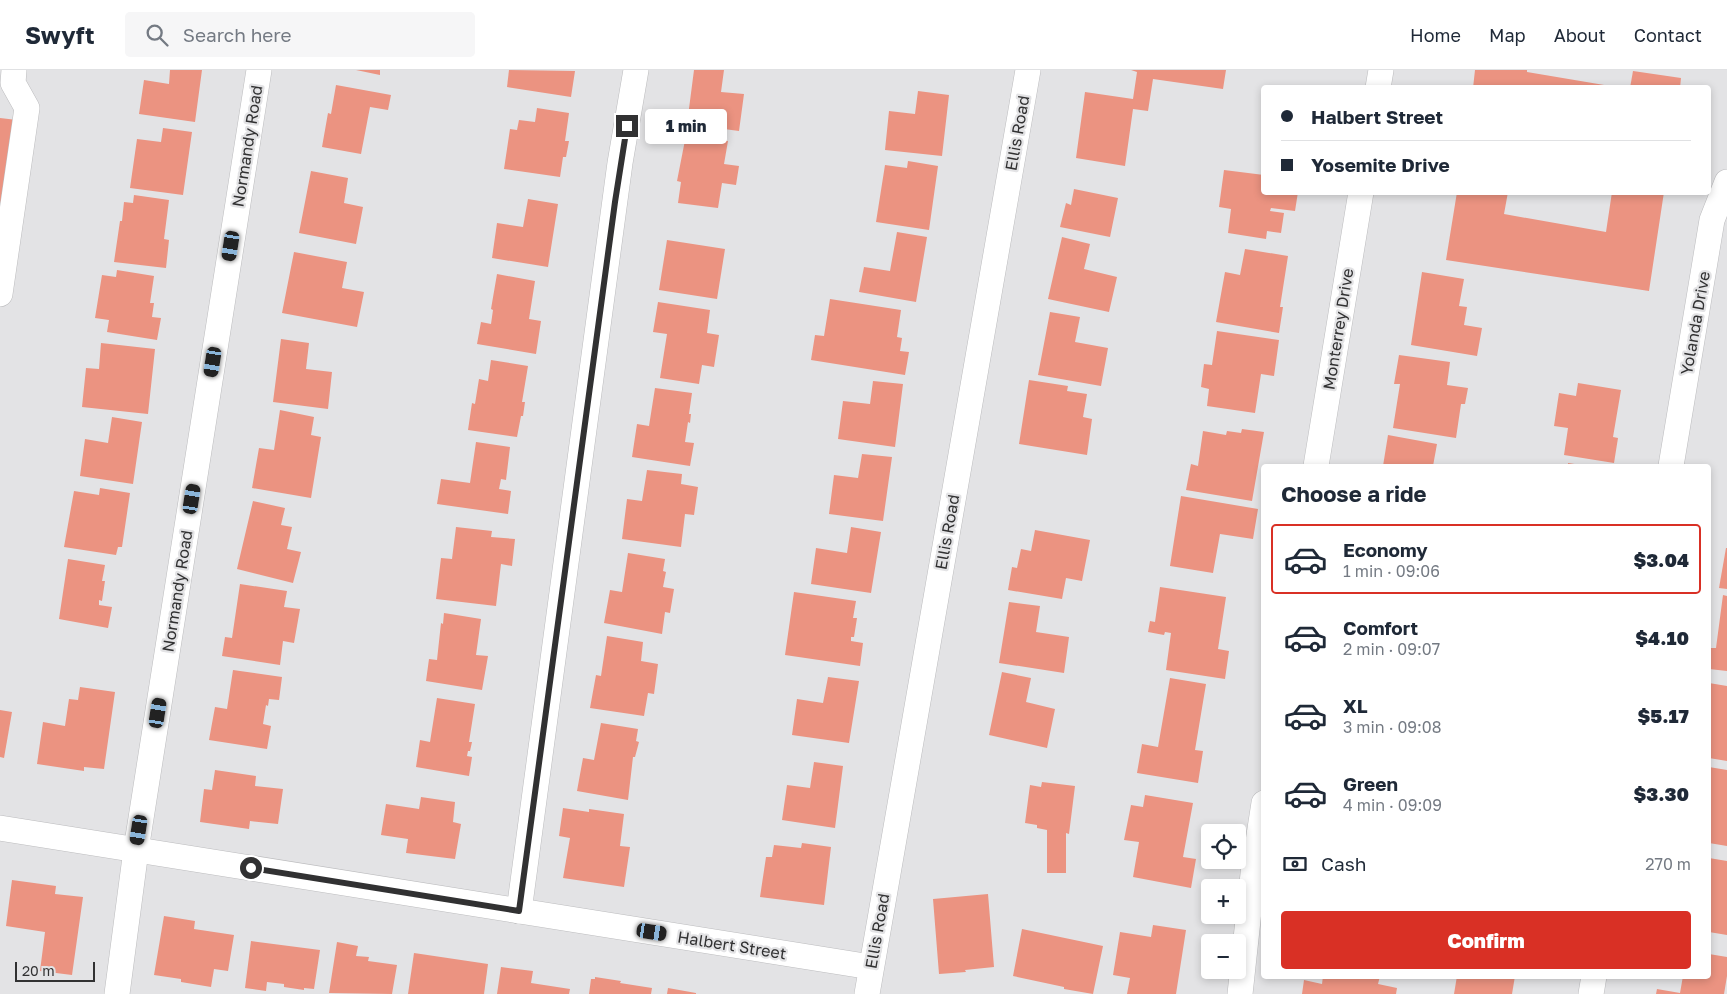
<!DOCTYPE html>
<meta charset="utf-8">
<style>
body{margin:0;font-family:"Golos Text",sans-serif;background:#f6f6f7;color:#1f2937;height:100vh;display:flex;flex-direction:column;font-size:19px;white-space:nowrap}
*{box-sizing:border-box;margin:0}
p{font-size:16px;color:#747a83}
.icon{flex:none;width:28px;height:28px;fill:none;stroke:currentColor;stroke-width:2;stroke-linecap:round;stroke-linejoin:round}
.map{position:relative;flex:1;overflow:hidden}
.sheet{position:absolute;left:1261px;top:394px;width:450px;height:515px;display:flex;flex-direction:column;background:#fff;border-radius:5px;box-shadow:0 2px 8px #0003}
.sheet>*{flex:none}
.guide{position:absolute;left:1261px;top:15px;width:450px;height:110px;border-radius:5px;box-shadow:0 2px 8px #0003;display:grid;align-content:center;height:110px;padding:0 20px;background:#fff}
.controls{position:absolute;left:1201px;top:754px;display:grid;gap:10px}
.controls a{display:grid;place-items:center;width:45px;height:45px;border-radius:5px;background:#fff;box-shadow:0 2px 8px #0003;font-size:25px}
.scale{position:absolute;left:15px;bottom:12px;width:80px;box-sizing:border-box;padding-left:5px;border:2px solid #313132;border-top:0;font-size:14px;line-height:18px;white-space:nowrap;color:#313132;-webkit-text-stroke:4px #e3e3e5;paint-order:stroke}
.end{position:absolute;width:22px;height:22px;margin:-11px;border:6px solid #313132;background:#fff;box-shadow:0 0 0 2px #fff}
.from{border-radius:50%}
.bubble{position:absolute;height:35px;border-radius:5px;background:#fff;box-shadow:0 2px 8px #0003;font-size:16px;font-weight:800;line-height:35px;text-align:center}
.car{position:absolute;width:15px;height:30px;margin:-15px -8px;border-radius:6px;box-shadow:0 0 4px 1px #0007;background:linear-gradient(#222 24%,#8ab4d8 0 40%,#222 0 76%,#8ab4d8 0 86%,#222 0)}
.guide b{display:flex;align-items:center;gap:18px;height:48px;font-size:19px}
.guide b+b{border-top:1px solid #e0e1e3}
.guide i{width:12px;height:12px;background:#1f2937}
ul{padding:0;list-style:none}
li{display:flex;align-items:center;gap:15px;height:70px;margin:0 10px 8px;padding:0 10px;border:2px solid transparent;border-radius:5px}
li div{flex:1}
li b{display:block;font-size:19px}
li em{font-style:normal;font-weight:800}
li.active{border-color:#d93025}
li>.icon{width:45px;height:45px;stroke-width:1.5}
h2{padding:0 20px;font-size:22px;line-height:60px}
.pay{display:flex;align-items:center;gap:12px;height:55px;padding:0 20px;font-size:19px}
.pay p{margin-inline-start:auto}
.button{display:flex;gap:10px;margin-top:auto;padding:10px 20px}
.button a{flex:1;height:58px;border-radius:5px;background:#d93025;color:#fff;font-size:20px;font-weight:800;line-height:58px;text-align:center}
header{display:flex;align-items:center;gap:30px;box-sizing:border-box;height:70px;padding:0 25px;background:#fff;border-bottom:1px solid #e0e1e3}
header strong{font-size:24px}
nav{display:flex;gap:28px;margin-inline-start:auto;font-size:18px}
.search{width:350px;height:45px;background:#f6f6f7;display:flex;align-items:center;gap:12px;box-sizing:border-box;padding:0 18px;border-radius:5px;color:#747a83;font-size:19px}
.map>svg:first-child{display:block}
.building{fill:#eb9381}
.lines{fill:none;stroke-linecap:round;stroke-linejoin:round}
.minor-casing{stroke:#bcbcbe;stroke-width:26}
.minor{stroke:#fff;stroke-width:25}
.route{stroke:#313132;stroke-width:6}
.labels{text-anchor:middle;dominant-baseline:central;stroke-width:4.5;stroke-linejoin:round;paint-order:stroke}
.street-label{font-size:16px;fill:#313132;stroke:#e3e3e5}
</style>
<header>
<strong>Swyft</strong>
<div class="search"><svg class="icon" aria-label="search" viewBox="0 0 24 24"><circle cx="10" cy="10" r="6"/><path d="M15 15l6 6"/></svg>Search here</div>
<nav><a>Home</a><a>Map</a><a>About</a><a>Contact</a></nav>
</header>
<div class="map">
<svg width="1727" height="924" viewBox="0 0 1727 924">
<rect width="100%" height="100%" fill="#e3e3e5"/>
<g class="building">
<path d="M170,0H202L195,52L139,44L144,10L169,14Z"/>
<path d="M356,0H380V5Z"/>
<path d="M509,0L575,1L571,27L507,17Z"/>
<path d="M694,0H724L721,22L744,24L739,61L687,54Z"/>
<path d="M1131,0H1226L1223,19L1153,9L1148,41L1133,39L1125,96L1076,88L1085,22L1133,29L1137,2Z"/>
<path d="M1475,0H1527V2L1622,18H1473Z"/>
<path d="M1633,1L1681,8L1680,18H1630Z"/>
<path d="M336,15L391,25L388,40L370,37L361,84L322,77L328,43L331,44Z"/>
<path d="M918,21L949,25L942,86L885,80L889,41L915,44Z"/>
<path d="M537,38L569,43L565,71H569L566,87H563L560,107L504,99L510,59L517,60L519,50L535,52Z"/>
<path d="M0,48L17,50L0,167Z"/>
<path d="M163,58L192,62L183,125L130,118L137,69L161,72Z"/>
<path d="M686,65L728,71L724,94L739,96L736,115L722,113L718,138L678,133L681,112L677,111Z"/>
<path d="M908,91L938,96L929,160L876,152L885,95L907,98Z"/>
<path d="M1224,100L1264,105V122H1298L1295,141L1271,138L1270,141L1284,143L1281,163L1267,161L1266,169L1228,163L1231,139L1219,137Z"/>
<path d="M311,101L348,108L344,133L363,137L356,174L299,163Z"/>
<path d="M1074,119L1118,128L1110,167L1060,157L1066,133L1071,135Z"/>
<path d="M1457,122H1508L1504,144L1606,162L1612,122H1664L1649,221L1446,190Z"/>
<path d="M134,125L169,130L164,169L169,170L166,198L114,192L120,151H122L124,132L133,133Z"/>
<path d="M528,129L558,134L548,197L492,188L497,153L523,157Z"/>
<path d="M897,162L927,167L916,232L859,222L864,197L890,201Z"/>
<path d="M1062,167L1090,174L1084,199L1117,207L1109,242L1048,229Z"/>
<path d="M667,170L725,179L717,229L659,220Z"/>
<path d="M1245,179L1288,186L1280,237H1283L1279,263L1216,252L1225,202L1240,205Z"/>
<path d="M294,182L347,192L342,218L364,222L357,257L282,243Z"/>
<path d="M117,200L154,206L150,233H154L152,247L161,248L157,270L107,262L109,250L95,248L102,205L116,207Z"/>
<path d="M1422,202L1464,209L1459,236L1467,237L1464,255L1482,258L1477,286L1411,275Z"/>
<path d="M497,204L535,211L529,249L541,251L536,284L477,274L481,252L491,254L493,240L491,239Z"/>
<path d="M830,229L901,240L897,267L902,268L900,281L909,282L905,305L811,290L815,265L824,266Z"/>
<path d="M658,232L710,240L707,263L719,265L714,297L702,295L699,314L660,308L667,264L653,262Z"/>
<path d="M1050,242L1080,247L1075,272L1108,278L1101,316L1038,305Z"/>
<path d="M1217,261L1279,270L1274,306L1261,304L1255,343L1207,336L1209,319L1201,317L1204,294L1212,295Z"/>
<path d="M281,269L309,273L306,299L332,302L328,339L273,332Z"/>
<path d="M101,273L155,279L148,344L82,337L86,298L99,299Z"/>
<path d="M1399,285L1450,292L1447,315L1468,318L1465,334H1461L1456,368L1393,358L1400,314H1394Z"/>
<path d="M491,290L528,296L522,332H525L523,346H521L517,367L468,360L472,333L475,334L479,309L488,311Z"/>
<path d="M1029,310L1068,316L1067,321L1087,324L1083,347L1092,349L1087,385L1019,374Z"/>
<path d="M873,311L903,314L895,377L838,369L843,331L870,334Z"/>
<path d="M1578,313L1621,320L1613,367L1618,368L1614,393L1564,385L1568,358L1554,356L1559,323L1576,326Z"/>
<path d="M655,318L692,323L689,344H691L690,353L688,352L685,372L694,373L690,396L632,387L637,354L649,356Z"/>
<path d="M280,340L314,347L311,365L321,367L311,428L252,418L259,378L274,380Z"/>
<path d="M112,347L142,352L133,414L80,406L85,369L108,373Z"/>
<path d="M1242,359L1264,362L1252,431L1186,420L1191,394L1198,396L1203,361L1226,365L1227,361L1241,363Z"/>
<path d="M1388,365L1437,374L1433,396H1383Z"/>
<path d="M476,372L510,377L506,410L501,409L499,419L511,421L508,444L437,434L441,409L470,413Z"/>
<path d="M862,384L892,387L883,451L829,444L834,405L858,408Z"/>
<path d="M1568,393L1581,395V396H1568Z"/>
<path d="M647,400L682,404L681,414L698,417L694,445L685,444L681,477L622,469L627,429L642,431Z"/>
<path d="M100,418L130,423L122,477H118L116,485L64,477L74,421L99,425Z"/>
<path d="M1181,426L1258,439L1253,469L1220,464L1213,503L1170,496Z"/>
<path d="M253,431L285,438L281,455L292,457L287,479L301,482L293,513L237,499Z"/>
<path d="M456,457L492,461L491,467L515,469L512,496L501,494L496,536L436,529L441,488L452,489Z"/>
<path d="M851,457L881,462L871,523L811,514L816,478L847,483Z"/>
<path d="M1035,460L1090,470L1082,511L1066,508L1062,529L1008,520L1012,497L1017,498L1021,479L1031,481Z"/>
<path d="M1726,478H1727V519L1719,518Z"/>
<path d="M628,483L665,489L663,501L666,502L663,517L674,519L670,543L665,542L662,564L604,553L610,520L622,522Z"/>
<path d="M68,489L105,495L102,511H105L102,531L99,530V535L112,537L108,558L59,549Z"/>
<path d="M240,514L287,521L284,537L300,539L294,573L283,571L280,595L222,586L225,567L232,568Z"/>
<path d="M1160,517L1226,527L1218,579L1229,581L1225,609L1166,600L1171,563L1165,562L1164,565L1148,562L1150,551L1155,552Z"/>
<path d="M794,522L856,531L853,548H857L854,567H851V571L863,573L860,596L785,585Z"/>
<path d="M1723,525L1727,526V601L1709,599L1710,578H1716Z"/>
<path d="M1009,532L1040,536L1036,562L1069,567L1064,603L999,593Z"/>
<path d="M444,543L481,549L476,585L488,586L482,620L426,611L429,589L437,590L441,553L443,554Z"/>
<path d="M607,566L643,572L641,591L658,594L654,624L648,623L644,646L590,638L596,605L601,606Z"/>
<path d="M233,600L282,607L279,630L269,629L268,636L266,635L263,654L271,656L267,679L209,670L215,637L227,639Z"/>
<path d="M1002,602L1031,608L1026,632L1055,639L1047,678L989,665Z"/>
<path d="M828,607L859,611L849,673L792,665L797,629L823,633Z"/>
<path d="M1170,608L1206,614L1195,680L1203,681L1198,713L1137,703L1142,674L1158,677Z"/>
<path d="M1709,613L1727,616V691L1709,688Z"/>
<path d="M80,617L115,622L104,699L84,697V701L37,694L43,652L65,656L69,629L78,630Z"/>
<path d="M437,628L475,634L469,672H472L470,681H468L467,686L472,687L469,706L416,697L420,670L430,672Z"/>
<path d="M0,640L12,642L4,688L0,687Z"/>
<path d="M601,653L638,659L636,671L639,672L635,687H633L628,730L577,721L583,688L594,690Z"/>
<path d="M814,692L843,696L835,758L782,750L787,715L810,718Z"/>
<path d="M1709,697L1727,700V776L1709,773Z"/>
<path d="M215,700L256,706L255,716L283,719L278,754L250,751L249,759L200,752L204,719L212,720Z"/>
<path d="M1042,712L1075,716L1069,764L1066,763V803H1047V760L1037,758V755L1025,753L1030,715L1041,717Z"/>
<path d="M1145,725L1193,733L1183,787L1196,789L1191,818L1133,807L1139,772L1124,770L1131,735L1143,737Z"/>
<path d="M421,727L455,732L453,752L461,754L455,789L406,783L408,769L381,765L386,734L419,739Z"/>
<path d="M563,738L589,742V739L624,744L620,776L630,777L624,817L563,808L570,768L559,766Z"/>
<path d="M802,773L831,777L824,835L760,827L766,787H772L774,775L801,778Z"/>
<path d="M1709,788L1727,791V865L1709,862Z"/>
<path d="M12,810L56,816L55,824L83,827L72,905L40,901L45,862L6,856Z"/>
<path d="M988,824L994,897L965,900L966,902L939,904L933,829Z"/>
<path d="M164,846L195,851L194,859L234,865L228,901L214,899L211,917L181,912V909L154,905Z"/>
<path d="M1153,855L1186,860L1176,924H1127L1130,908L1113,905L1120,862L1151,867Z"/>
<path d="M1022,859L1103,876L1093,924L1064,919V917L1013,906Z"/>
<path d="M251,871L320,880L314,919L304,918V920L284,917V914L267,912L266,921L245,918Z"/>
<path d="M337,872L358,876L356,886L369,887L368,891L397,895L392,924L329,923Z"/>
<path d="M414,883L488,894L484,924H408Z"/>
<path d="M1709,884L1727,887V906L1724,924H1656L1657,919L1680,923L1683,906H1709Z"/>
<path d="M501,897L533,901L531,913L570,919L569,924H497Z"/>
<path d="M1323,906H1380L1378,914L1397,918L1396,924H1302L1304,910L1322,914Z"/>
<path d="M1457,906H1515L1512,924H1454Z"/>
<path d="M595,907L621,911L620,913L652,918L651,924H589L591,909H595Z"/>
<path d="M668,918L696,923V924H667Z"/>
</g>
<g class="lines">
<g class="minor-casing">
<g id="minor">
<path d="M1378,18L1381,0"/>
<path d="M0,224L27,38L13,13L14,0"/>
<path d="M1316,396L1361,122"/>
<path d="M1671,396L1712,150L1727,112"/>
<path d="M0,758L871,897"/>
<path d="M519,841L620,93L636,0"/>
<path d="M117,924L136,780L259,0"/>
<path d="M867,924L1028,0"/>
<path d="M1240,924L1253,804L1264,733"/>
<path d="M1591,924L1594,906"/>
</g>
</g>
<use href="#minor" class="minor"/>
</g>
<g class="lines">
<path class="route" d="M251,798L519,841L615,132L627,56"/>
</g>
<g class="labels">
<g class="street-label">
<text transform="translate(1017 63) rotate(-80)">Ellis Road</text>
<text transform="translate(247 76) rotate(-81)">Normandy Road</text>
<text transform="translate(1695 253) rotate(-80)">Yolanda Drive</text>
<text transform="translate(1338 259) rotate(-81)">Monterrey Drive</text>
<text transform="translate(947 462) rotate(-80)">Ellis Road</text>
<text transform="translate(177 521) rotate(-81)">Normandy Road</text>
<text transform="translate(877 861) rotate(-80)">Ellis Road</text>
<text transform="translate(732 875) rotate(9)">Halbert Street</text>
</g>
</g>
</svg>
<div class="controls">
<a><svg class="icon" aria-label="locate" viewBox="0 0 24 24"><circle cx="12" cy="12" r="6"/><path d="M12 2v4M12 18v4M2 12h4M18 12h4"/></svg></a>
<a>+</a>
<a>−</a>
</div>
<div class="scale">20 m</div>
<i class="end from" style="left:251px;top:798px"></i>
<i class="end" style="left:627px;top:56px"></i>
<div class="bubble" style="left:645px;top:39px;width:82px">1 min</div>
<i class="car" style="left:231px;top:176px;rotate:189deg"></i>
<i class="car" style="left:213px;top:292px;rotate:189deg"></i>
<i class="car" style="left:192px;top:429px;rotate:9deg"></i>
<i class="car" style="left:158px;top:643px;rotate:9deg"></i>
<i class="car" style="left:139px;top:760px;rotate:189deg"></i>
<i class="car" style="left:652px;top:862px;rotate:99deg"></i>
<div class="guide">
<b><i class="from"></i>Halbert Street</b>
<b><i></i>Yosemite Drive</b>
</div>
<section class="sheet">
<h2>Choose a ride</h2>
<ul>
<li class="active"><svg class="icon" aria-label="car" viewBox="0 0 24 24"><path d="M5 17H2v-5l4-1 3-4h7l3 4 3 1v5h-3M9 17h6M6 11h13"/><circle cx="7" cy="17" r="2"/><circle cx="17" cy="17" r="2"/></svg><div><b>Economy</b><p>1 min · 09:06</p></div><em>$3.04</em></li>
<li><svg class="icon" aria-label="car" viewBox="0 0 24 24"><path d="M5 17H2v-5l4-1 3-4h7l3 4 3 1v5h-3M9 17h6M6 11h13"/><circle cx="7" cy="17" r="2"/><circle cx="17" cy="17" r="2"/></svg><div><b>Comfort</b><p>2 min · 09:07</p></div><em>$4.10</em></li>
<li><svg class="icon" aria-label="car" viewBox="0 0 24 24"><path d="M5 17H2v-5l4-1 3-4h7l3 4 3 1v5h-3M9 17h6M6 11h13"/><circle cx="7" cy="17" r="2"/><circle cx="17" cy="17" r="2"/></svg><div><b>XL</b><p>3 min · 09:08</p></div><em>$5.17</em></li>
<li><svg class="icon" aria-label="car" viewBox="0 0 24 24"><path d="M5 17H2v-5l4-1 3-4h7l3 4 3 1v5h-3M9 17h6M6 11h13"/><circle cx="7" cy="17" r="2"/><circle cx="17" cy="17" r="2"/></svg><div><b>Green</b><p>4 min · 09:09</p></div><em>$3.30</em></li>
</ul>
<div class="pay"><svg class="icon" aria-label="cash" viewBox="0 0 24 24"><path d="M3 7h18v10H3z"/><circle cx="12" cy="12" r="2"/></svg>Cash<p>270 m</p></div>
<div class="button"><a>Confirm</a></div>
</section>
</div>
